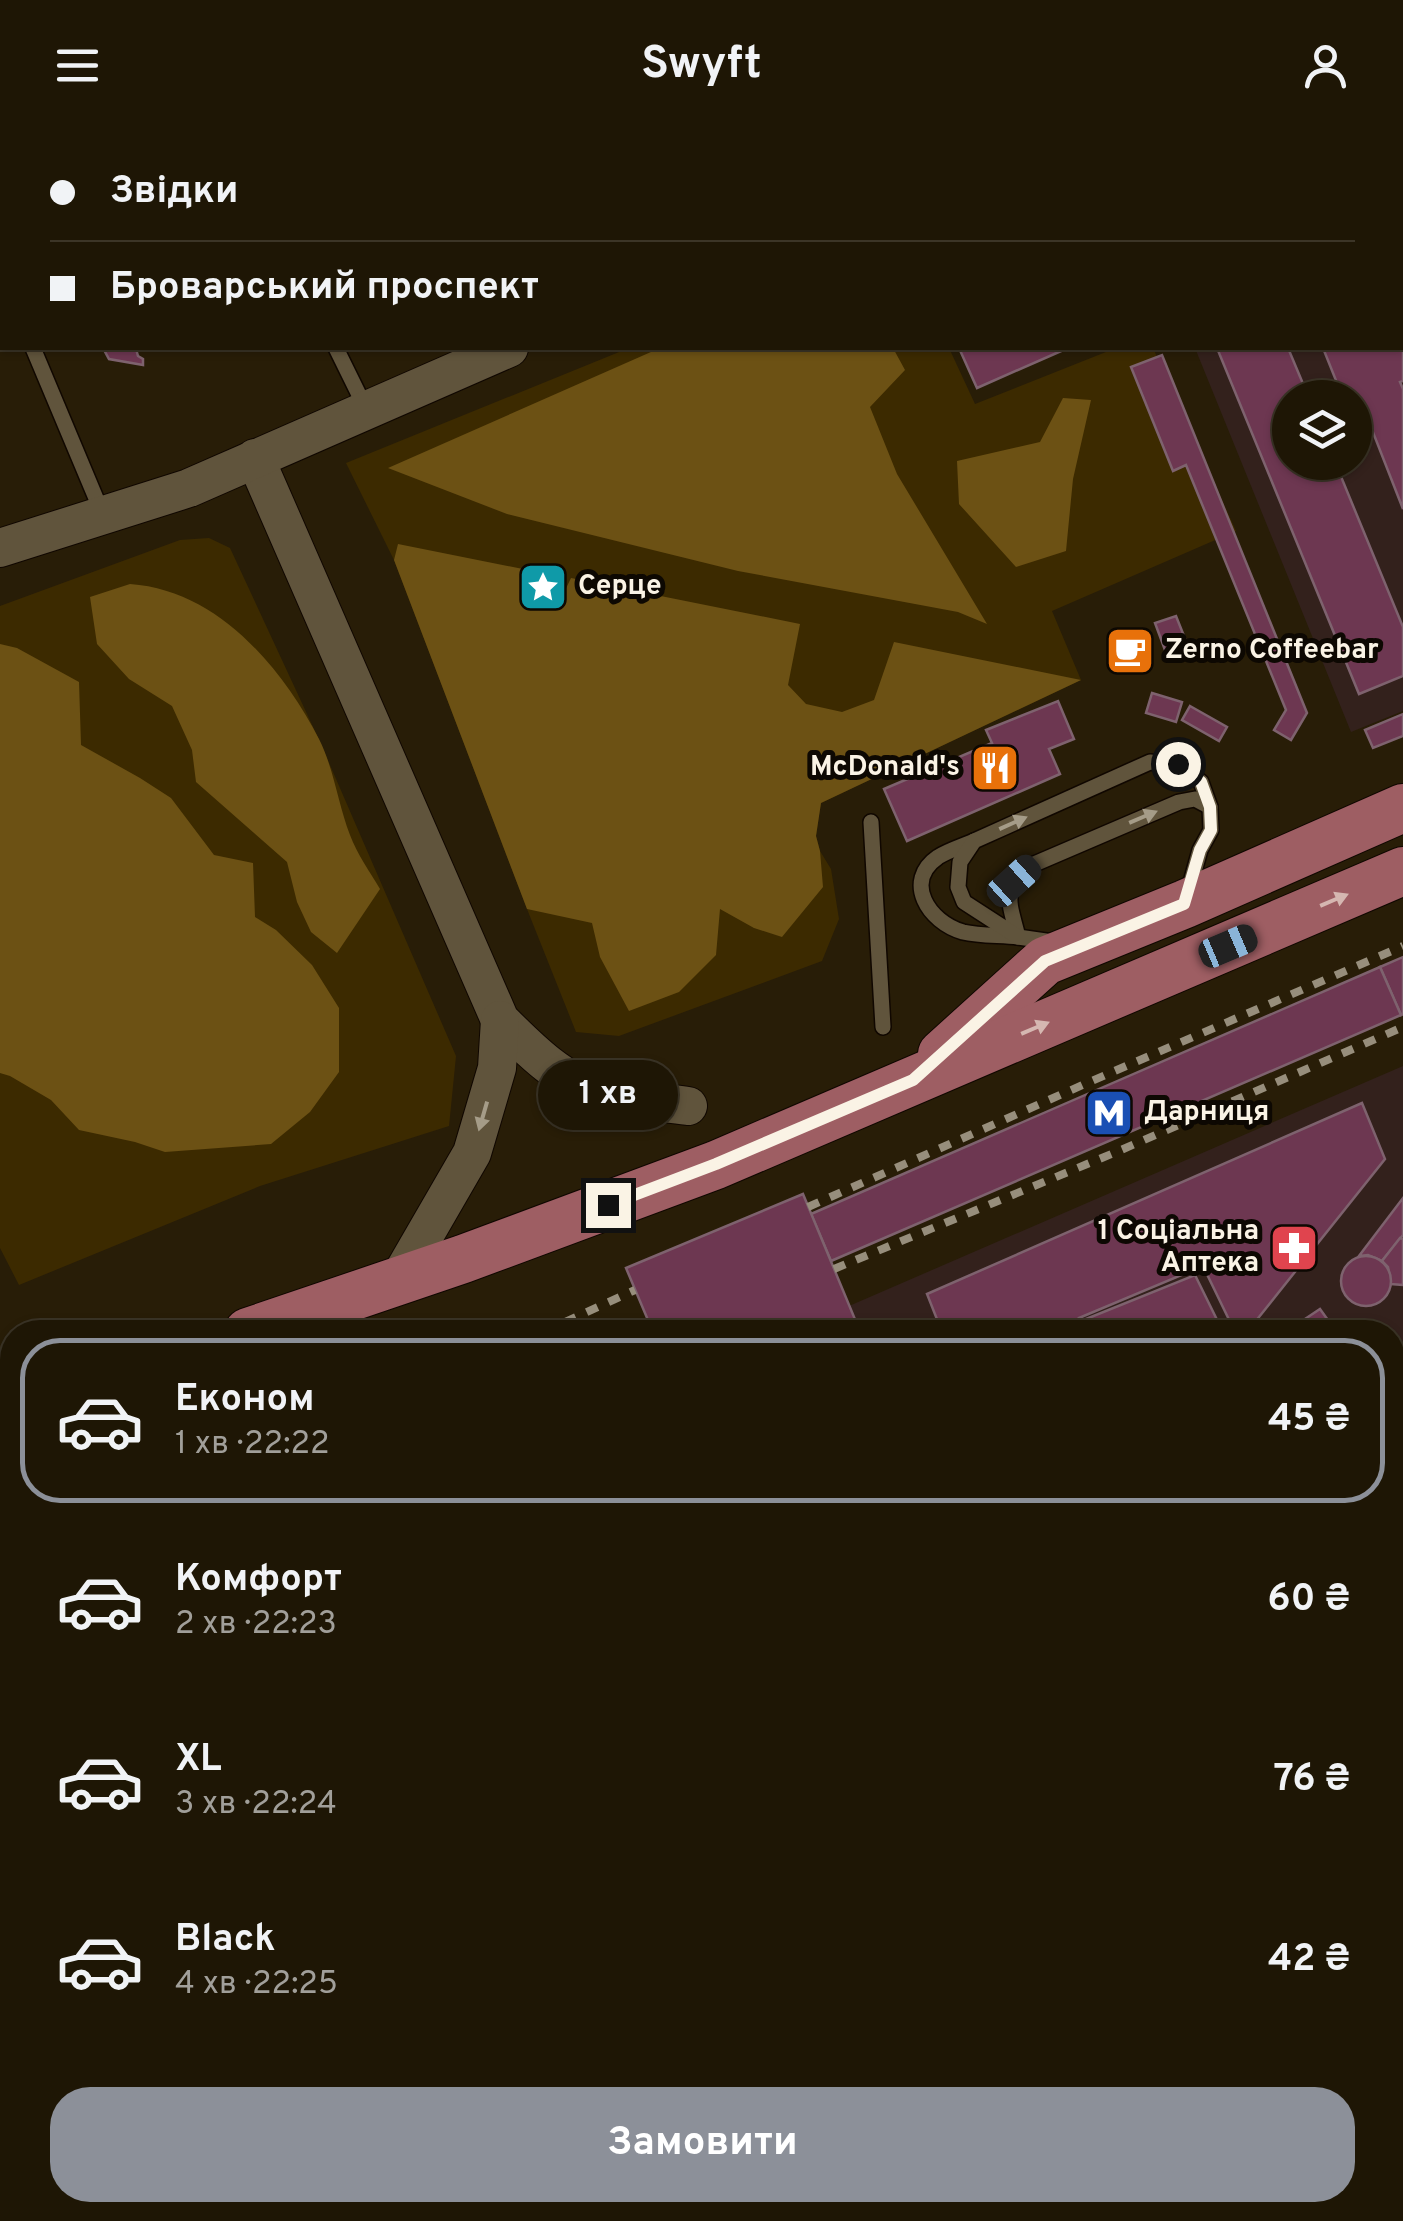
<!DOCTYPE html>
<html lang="uk">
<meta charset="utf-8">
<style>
body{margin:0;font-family:Overpass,sans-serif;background:#2b2313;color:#f1f3f6;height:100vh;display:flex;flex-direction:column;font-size:38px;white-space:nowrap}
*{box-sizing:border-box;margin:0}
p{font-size:32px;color:#a19f9a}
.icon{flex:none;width:55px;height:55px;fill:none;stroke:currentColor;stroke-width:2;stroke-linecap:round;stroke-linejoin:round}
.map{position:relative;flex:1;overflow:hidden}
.details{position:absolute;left:0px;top:1190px;width:1405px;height:902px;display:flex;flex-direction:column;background:#1e1605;border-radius:40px 40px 0 0;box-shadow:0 2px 8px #0004,0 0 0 2px #3c3527}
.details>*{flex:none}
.banner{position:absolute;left:0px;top:0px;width:1405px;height:220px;box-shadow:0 2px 8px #0004,0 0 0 2px #3c3527;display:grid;align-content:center;height:220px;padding:0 50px;background:#1e1605}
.tools{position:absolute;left:1272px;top:250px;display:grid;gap:20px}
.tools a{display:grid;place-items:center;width:100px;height:100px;border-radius:50%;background:#1e1605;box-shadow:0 2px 8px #0004,0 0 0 2px #3c3527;font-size:50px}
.end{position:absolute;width:45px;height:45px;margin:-22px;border:12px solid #faf3e5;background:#111;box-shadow:0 0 0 5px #111}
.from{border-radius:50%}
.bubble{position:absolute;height:70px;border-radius:35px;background:#1e1605;box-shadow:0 2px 8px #0004,0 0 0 2px #3c3527;font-size:32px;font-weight:700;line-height:70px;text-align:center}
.car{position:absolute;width:30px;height:60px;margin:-30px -15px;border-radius:12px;box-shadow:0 0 8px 2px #0007;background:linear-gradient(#222 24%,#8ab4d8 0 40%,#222 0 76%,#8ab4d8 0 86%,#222 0)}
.banner b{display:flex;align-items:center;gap:35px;height:95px;font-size:38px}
.banner b+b{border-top:2px solid #3c3527}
.banner i{width:25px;height:25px;background:#f1f3f6}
ul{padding:18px 0 0;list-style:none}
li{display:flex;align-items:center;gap:30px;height:165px;margin:0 20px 15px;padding:0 30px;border:5px solid transparent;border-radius:40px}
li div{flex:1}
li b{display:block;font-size:38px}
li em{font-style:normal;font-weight:700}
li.on{border-color:#8c9099}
li>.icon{width:90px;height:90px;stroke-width:1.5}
.button{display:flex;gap:20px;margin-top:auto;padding:20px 50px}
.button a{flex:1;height:115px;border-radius:40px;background:#8c9099;color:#fff;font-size:40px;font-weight:700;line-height:115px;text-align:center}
header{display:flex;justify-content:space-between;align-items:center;height:130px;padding:0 50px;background:#1e1605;font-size:45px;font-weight:700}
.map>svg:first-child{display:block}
.commercial{fill:#33211c;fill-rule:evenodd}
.green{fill:#3c2a00}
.forest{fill:#6c5114}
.building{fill:#6d3751;stroke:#7e626e;stroke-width:2.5}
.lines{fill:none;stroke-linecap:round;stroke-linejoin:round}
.service-casing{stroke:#100700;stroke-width:18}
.minor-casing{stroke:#100700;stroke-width:32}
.tertiary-casing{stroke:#100700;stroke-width:40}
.secondary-casing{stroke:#100700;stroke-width:45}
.primary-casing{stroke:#100700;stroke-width:50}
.service{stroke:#60543c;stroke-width:15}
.minor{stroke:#60543c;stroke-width:30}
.tertiary{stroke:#60543c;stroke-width:38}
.secondary{stroke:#7f5950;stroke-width:42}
.primary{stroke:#9e5e63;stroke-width:48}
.rail{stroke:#978e7c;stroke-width:8;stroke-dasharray:12 12;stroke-linecap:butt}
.secondary-bridge-casing{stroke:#100700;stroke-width:45;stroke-linecap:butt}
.secondary-bridge{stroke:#7f5950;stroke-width:42}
.oneway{fill:#a59c88}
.oneway2{fill:#d5b7b1}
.route{stroke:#faf3e5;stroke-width:12}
.labels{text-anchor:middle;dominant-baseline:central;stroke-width:10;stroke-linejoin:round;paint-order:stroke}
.poi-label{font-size:28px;font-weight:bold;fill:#faf3e5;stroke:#0d0802;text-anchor:start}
</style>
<header><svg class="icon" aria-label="menu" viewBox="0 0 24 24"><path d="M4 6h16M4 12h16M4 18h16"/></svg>Swyft<svg class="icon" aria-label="person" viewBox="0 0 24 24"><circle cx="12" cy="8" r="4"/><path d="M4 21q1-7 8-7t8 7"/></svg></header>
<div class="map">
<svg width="1403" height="2091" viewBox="0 0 1403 2091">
<rect width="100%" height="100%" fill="#281d07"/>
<g class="commercial">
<path d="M1327,0H1403V581L1351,602L1195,218H1402V2H1326ZM1290,268H1355V332H1290Z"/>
<path d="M1403,936V1467L1393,1472L1392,1202H851L859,1198L849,1176Z"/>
<path d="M421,2080H490L464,2091H426Z"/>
</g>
<g class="green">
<path d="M629,218H949L975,274L1116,218H1153L1236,401L1052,481L1081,550L821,673L816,706L820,721L831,739L839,789L822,831L619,906L576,902L527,779L394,430L346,333Z"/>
<path d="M209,408L230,418L320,612L456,926L449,996L260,1056L19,1155L0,1118V476L180,410Z"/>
<path d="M12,1556V2080H258L262,2091H0V1560Z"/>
<path d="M1403,1962V2078L1373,2091L1370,2080H1392L1393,1967Z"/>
</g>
<g class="forest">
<path d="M413,0H565L566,2H414Z"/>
<path d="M660,218H893L905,240L870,277L897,344L987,494L958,482L738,441L507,384L388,338Z"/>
<path d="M1063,268L1091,270L1073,349L1066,421L1016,437L959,374L957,331L1040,312Z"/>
<path d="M398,414L528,440C523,455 524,463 533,477L546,480L558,475L571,448L800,494L788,555L806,574L842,582L874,570L894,512L1081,550L821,673L816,706L820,721L823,757L782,807L754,798L720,779L716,825L679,862L629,881L600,827L592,793L527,779L394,430Z"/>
<path d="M130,454C217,460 281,536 319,609C334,639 338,674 350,705C357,724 370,742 380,759L337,823L311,802L297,772L287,732L196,652L192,620L172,576L129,549L97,514L90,467Z"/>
<path d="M0,514L17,518L79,552L81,615L140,648L171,668L214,725L253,733L255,787L276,800L312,835L339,878V942L310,982L271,1014L165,1022L135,1012L79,1000L51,970L10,946L0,943Z"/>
</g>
<g class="building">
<path d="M0,0H42L43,2H2V123L0,124Z"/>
<path d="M65,0H104L105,2H59Z"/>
<path d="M605,0H774L775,2H606Z"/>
<path d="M1334,0H1403V251L1400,252L1403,259V379L1360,269L1355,272V268H1343L1323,218H1402V2H1334Z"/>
<path d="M103,218H141L136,219L138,226L143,229V235L109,229Z"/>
<path d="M959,218H1068L977,258Z"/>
<path d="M1217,218H1288L1309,268H1290V332H1335L1403,497V546L1359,564Z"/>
<path d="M1162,225L1307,583L1291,610L1274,600L1286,580L1186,335L1173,341L1131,237Z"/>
<path d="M1176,486L1186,511L1165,520L1155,493Z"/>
<path d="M1152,563L1182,572L1176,592L1146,583Z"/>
<path d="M1058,571L1074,609L1049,619L1060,644L907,711L884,659L992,613L986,600Z"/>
<path d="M1190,576L1227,597L1219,611L1182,590Z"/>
<path d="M1403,584V606L1373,618L1365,600Z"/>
<path d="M1403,827V884L1401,885L1380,837Z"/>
<path d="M1380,837L1401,885L831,1131L811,1084Z"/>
<path d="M1362,973L1385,1029L1247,1202H1235L1203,1136L1079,1188L1085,1202H942L927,1164Z"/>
<path d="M803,1064L859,1199L851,1202H653L626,1138Z"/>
<path d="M1403,1068V1105L1382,1131L1368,1125L1359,1126Z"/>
<path d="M1400,1108L1403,1109V1155L1391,1154L1388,1137L1382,1131Z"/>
<circle cx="1366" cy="1151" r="25"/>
<path d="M1195,1145L1223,1202H1091L1086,1189Z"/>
<path d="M1320,1179L1330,1193L1316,1202H1297L1293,1197Z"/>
<path d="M1403,1266V1420L1392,1424V1271Z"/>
<path d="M1403,1817V1924L1392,1928V1822Z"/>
<path d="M1403,2078V2091H1373Z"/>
<path d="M848,2080H903L907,2091H842L839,2084Z"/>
<path d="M1063,2080H1224L1199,2091H1039Z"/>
</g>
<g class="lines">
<g class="service-casing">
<g id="service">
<path d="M240,0L241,2"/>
<path d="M333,0L334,2"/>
<path d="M980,0L982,2"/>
<path d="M2,147V148"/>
<path d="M33,218L103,385"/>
<path d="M336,218L366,279"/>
<path d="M871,692L883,897"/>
<path d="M974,711C963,716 949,720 938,727C903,751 928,792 963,802C980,806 1000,805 1018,807C1009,770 1001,762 1032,735L1179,672L1195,669L1210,677"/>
<path d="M1053,812L1018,807L964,772L958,757L960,732L974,711L1150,632L1178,635L1201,652L1210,677L1211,700L1200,720L1188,763"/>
<path d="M1392,1641L1403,1664"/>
<path d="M1392,1946L1403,1941"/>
<path d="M922,2080L926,2091"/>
<path d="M1344,2080L1349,2091"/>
</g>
</g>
<g class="minor-casing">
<g id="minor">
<path d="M1392,1727L1403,1722"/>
<path d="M551,2091L576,2080"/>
</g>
</g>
<g class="tertiary-casing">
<g id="tertiary">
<path d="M1004,2L1010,0"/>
<path d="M255,328L500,890C528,918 562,953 602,963C629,970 659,972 688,976"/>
<path d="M0,418L189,358L509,218"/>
<path d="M398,1151L472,1023L497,938L500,890"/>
</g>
</g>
<g class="secondary-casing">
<path id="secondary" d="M344,2080L349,2091"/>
</g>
<g class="primary-casing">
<g id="primary">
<path d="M942,924L1045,831L1185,774L1403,678"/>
<path d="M248,1202L463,1129L716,1035L1403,741"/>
</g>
</g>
<use href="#service" class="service"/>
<use href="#minor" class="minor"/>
<use href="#tertiary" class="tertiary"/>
<use href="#secondary" class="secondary"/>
<use href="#primary" class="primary"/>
<g class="rail">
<path d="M808,1077L1087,953L1403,816"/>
<path d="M834,1139L1121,1020L1403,897"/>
<path d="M543,1202L635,1160"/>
<path d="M0,1433L12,1428"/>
<path d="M0,1482L12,1477"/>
</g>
<g class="secondary-bridge-casing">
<path id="secondary-bridge" d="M0,1294L12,1324"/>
</g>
<use href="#secondary-bridge" class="secondary-bridge"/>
</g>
<defs><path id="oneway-solid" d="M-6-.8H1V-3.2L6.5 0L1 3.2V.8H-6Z" transform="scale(2.5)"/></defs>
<g class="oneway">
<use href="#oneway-solid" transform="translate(1143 687) rotate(-23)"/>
<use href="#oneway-solid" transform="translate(1013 693) rotate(-24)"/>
<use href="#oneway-solid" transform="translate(483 986) rotate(106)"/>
</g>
<g class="oneway2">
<use href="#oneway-solid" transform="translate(1334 770) rotate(-23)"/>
<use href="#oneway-solid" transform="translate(1035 898) rotate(-23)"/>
</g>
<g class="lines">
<path class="route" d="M608,1075L716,1034L913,950L1045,831L1184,774L1200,720L1211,700L1210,677L1201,652L1178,634"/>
</g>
<defs>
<g id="sight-square" transform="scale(2.5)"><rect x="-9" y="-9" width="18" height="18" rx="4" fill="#0f9aa8" stroke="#0d0802"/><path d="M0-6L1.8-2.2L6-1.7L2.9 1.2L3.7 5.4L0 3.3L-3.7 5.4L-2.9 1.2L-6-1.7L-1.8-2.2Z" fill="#fff"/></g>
<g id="cafe-square" transform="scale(2.5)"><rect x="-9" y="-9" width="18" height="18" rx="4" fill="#e8710a" stroke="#0d0802"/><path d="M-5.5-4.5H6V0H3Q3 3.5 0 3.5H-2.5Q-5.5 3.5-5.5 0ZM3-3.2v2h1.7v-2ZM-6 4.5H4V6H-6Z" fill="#fff"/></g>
<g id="restaurant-square" transform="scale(2.5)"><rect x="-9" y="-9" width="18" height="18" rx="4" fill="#e8710a" stroke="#0d0802"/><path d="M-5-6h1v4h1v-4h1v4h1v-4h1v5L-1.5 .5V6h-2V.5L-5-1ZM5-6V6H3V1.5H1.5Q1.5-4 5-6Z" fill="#fff"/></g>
<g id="metro-square" transform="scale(2.5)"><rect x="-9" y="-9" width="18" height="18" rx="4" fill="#1a4fb4" stroke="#0d0802"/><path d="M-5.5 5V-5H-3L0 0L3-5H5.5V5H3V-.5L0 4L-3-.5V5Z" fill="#fff"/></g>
<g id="pharmacy-square" transform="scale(2.5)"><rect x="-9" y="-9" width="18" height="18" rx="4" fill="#e0444e" stroke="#0d0802"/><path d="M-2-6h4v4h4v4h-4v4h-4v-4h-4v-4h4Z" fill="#fff"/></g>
</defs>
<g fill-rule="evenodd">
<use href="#sight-square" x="543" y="457"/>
<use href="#cafe-square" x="1130" y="521"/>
<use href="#restaurant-square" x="995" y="638"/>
<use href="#metro-square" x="1109" y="983"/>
<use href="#pharmacy-square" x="1294" y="1118"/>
</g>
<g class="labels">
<g class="poi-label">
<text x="578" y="457">Серце</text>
<text x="1165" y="521">Zerno Coffeebar</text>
<text x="960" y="638" text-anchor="end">McDonald's</text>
<text x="1144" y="983">Дарниця</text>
<text x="1259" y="1102" text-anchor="end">1 Соціальна<tspan x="1259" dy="32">Аптека</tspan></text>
</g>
</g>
</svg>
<div class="tools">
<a><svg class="icon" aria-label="layers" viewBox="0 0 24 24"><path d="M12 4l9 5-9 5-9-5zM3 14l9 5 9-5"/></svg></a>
</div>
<i class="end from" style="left:1178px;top:634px"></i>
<i class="end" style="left:608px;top:1075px"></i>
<div class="bubble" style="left:538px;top:930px;width:140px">1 хв</div>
<i class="car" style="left:1014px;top:751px;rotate:48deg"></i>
<i class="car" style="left:1228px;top:816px;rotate:67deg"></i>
<div class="banner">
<b><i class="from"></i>Звідки</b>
<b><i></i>Броварський проспект</b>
</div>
<section class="details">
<ul>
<li class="on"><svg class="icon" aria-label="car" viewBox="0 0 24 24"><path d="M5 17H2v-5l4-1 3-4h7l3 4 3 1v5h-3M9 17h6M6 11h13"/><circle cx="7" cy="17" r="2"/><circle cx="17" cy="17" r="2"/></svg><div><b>Економ</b><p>1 хв · 22:22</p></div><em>45 ₴</em></li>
<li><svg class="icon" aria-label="car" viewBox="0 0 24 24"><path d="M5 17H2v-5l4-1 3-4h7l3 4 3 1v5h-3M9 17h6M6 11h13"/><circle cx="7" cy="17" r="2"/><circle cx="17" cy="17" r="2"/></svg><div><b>Комфорт</b><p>2 хв · 22:23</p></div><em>60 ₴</em></li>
<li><svg class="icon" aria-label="car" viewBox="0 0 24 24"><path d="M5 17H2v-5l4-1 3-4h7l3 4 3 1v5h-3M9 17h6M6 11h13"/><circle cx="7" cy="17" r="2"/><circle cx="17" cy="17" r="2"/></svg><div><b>XL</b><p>3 хв · 22:24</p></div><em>76 ₴</em></li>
<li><svg class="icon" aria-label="car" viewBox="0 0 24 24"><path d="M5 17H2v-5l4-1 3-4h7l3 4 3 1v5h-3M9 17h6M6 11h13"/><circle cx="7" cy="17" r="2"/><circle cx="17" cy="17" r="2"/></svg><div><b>Black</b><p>4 хв · 22:25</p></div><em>42 ₴</em></li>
</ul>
<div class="button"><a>Замовити</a></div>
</section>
</div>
